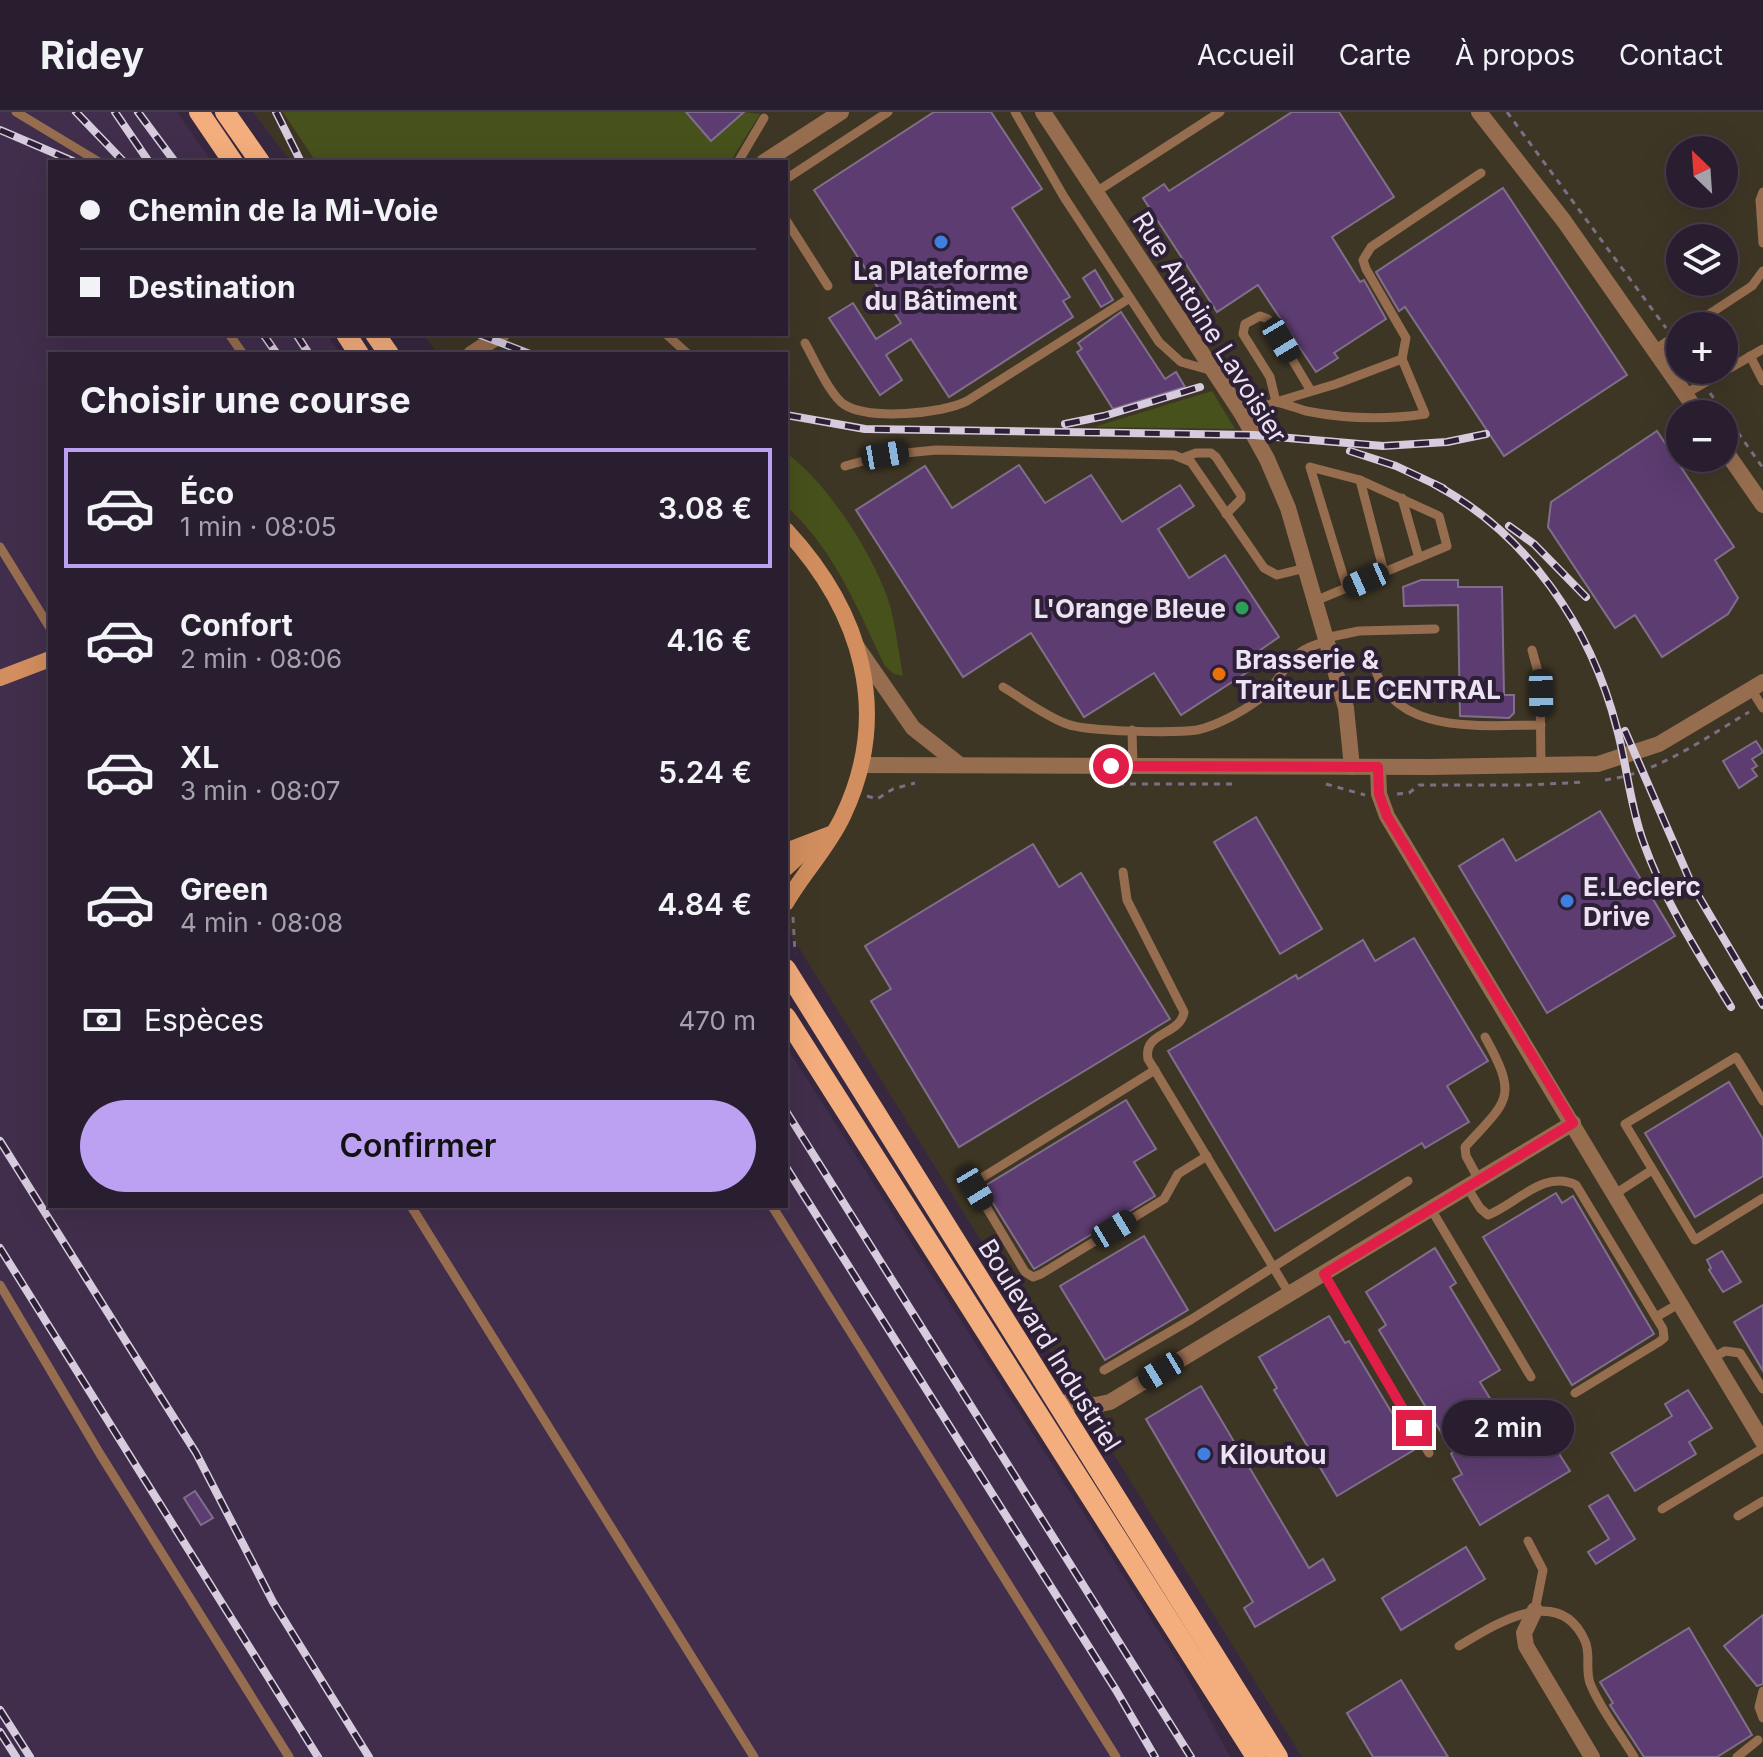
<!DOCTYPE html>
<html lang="fr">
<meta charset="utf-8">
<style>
body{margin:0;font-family:Inter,sans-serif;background:#312738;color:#f1f3f6;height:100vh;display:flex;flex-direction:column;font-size:30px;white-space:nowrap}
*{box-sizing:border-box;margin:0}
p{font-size:26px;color:#a5a2ab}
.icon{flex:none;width:44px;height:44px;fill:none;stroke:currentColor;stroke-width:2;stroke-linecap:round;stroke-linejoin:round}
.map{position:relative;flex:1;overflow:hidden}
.details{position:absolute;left:48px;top:240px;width:740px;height:856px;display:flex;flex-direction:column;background:#291e30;border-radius:0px;box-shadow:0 8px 32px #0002,0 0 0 2px #453c4c}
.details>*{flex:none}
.top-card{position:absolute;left:48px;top:48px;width:740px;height:176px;border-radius:0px;box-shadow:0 8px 32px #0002,0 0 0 2px #453c4c;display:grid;align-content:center;height:176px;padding:0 32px;background:#291e30}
.needle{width:52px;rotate:335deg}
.tools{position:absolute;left:1666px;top:24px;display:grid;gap:16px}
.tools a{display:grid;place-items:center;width:72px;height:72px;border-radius:50%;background:#291e30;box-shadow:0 8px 32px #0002,0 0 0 2px #453c4c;font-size:40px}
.end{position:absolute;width:36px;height:36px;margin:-18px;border:10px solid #e11d48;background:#fff;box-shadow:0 0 0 4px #fff}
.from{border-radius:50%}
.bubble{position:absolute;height:56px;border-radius:28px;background:#291e30;box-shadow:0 8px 32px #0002,0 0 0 2px #453c4c;font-size:26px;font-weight:600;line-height:56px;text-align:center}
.car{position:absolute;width:24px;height:48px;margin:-24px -12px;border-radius:10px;box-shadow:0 0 6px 2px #0007;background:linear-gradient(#222 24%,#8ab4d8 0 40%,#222 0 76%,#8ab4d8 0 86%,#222 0)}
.top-card b{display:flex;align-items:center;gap:28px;height:76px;font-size:30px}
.top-card b+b{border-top:2px solid #453c4c}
.top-card i{width:20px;height:20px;background:#f1f3f6}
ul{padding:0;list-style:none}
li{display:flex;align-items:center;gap:24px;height:120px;margin:0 16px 12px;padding:0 16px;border:4px solid transparent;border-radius:0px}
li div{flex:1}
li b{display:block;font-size:30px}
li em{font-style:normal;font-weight:600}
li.on{border-color:#bca0f2}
li>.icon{width:72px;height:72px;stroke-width:1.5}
h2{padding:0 32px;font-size:36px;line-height:96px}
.pay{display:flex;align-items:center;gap:20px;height:88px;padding:0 32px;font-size:30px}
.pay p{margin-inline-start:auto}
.cta{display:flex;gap:16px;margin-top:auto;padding:16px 32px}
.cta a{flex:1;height:92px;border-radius:48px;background:#bca0f2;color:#111;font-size:32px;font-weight:600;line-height:92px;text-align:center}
header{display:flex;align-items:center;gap:48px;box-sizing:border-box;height:112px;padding:0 40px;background:#291e30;border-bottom:2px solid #453c4c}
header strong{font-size:38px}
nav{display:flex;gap:44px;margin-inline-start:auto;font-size:28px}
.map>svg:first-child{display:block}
.industrial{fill:#3e3625;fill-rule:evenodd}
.built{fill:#412e4c}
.green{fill:#47511c}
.building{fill:#5d3c71;stroke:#806f8b;stroke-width:2}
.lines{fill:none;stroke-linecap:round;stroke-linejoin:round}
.path{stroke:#7c6f84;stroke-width:3;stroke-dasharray:6 6;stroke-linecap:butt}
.lane{stroke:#976d4f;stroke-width:9}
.street{stroke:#976d4f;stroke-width:16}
.secondary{stroke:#d28e5e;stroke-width:16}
.primary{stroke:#f4ad7c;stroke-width:20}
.rail-casing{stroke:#d6ccdd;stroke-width:8}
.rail{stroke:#2d1f36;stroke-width:5;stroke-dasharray:15;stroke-linecap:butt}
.route{stroke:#e11d48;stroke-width:10}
.shop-dot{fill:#3f7fe0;stroke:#2d1f36;stroke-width:3}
.leisure-dot{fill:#2e9e5b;stroke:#2d1f36;stroke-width:3}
.food-dot{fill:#e8710a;stroke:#2d1f36;stroke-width:3}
.labels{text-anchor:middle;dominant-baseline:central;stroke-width:8;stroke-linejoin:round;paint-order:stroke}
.poi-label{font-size:26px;font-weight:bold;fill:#ebe2f2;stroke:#2d1f36;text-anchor:start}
.street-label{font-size:26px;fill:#ebe2f2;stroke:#2d1f36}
</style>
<header>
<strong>Ridey</strong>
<nav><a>Accueil</a><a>Carte</a><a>À propos</a><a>Contact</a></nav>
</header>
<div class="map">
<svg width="1763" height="1645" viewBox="0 0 1763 1645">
<rect width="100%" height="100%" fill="#372840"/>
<path class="industrial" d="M253,0H1763V1645H1302L786,815V242H438L423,222H786V50H291ZM1680,38H1724V82H1680ZM1680,126H1724V170H1680ZM1680,214H1724V258H1680ZM1680,302H1724V346H1680Z"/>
<path class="built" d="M0,0H177L212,50H50V222H327L340,242H50V1094H786V934L1182,1556L1230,1645H0Z"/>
<g class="green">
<path d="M283,0H686L711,29L744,0L760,2L730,50H316Z"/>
<path d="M1212,279L1235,317L1094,315Z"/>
<path d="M786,341C827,369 878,449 891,497C896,519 899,542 903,564L894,562L885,554C857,496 835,438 786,394Z"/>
</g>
<g class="building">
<path d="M686,0H744L711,29Z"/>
<path d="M934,0H991L1042,77L1012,96L1070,185L1063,189L1073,205L949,285L911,227L886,243L902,268L880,283L829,206L853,191L876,227L901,211L814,78Z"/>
<path d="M1292,0H1339L1394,85L1332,125L1360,170L1364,168L1386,207L1334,241L1338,246L1316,260L1258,173L1217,200L1143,86L1164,72L1169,79Z"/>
<path d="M1503,76L1627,263L1504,344L1405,195L1399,199L1376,160Z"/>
<path d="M1095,158L1113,188L1101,195L1083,166Z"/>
<path d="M1121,200L1165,267L1176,260L1185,275L1113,297L1077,240L1082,237L1078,231Z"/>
<path d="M1657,319L1734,435L1715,448L1738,486L1728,502L1662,545L1635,503L1615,516L1548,415L1551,390Z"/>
<path d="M1019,353L1045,391L1091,363L1122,410L1180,373L1194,394L1158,417L1189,466L1225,443L1279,525L1243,550L1249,559L1181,603L1154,561L1084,605L1031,521L963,565L856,398L925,354L952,396Z"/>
<path d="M1421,468H1458V475H1502L1504,583H1514V601L1509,606L1460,604L1458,493L1404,494L1403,475Z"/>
<path d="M1756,629L1763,640L1752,647L1757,654L1752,657L1757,664L1739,676L1723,649Z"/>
<path d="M1600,699L1675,824L1547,901L1459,754L1503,727L1516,749Z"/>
<path d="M1256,705L1322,817L1280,842L1214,730Z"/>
<path d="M1033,732L1059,775L1081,761L1170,907L959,1035L871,889L891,877L865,834Z"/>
<path d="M1414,826L1488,949L1447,974L1469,1010L1425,1036L1422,1031L1275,1119L1168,939L1296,863L1298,867L1363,828L1375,849Z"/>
<path d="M1729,970L1763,1027V1064L1695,1105L1645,1021Z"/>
<path d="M1126,988L1156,1037L1134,1050L1155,1084L1034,1157L983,1075Z"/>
<path d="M1556,1081L1562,1091L1573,1084L1654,1222L1572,1273L1483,1125Z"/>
<path d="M1144,1124L1188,1198L1105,1248L1060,1174Z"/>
<path d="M1435,1136L1456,1171L1450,1175L1500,1258L1480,1270L1511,1321L1518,1317L1524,1327L1539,1318L1552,1340L1556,1337L1570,1359L1480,1413L1453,1367L1462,1362L1451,1342L1453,1340L1379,1218L1386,1213L1366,1180Z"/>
<path d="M1722,1139L1741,1170L1723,1180L1709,1158L1711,1156L1707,1148Z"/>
<path d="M1763,1193V1259L1734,1210Z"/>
<path d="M1329,1204L1345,1231L1349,1229L1414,1338L1337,1384L1274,1278L1277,1276L1259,1245Z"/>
<path d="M1201,1274L1309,1456L1323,1447L1335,1468L1255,1515L1244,1496L1253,1490L1146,1307Z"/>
<path d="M1688,1278L1712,1316L1689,1330L1696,1342L1635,1379L1611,1341L1672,1304L1665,1292Z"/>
<path d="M195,1379L213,1406L201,1413L184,1386Z"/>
<path d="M1608,1383L1635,1427L1596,1452L1588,1440L1609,1427L1589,1394Z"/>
<path d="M1466,1435L1485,1467L1401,1518L1382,1486Z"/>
<path d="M1763,1503V1572L1757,1574L1724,1534Z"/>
<path d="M1689,1516L1752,1623L1717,1645H1644L1610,1593L1613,1591L1600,1570Z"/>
<path d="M1401,1568L1448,1645H1373L1347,1601Z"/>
</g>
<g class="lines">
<g class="path">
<path d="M1507,0L1666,216"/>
<path d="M1710,281L1763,356"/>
<path d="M1605,668C1658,661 1705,626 1749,600"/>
<path d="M1106,672H1235"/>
<path d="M1326,672L1365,683"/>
<path d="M1397,682L1409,681L1419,673H1528L1586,670"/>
<path d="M867,684L877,687L893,677L915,671"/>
<path d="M793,805L795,841"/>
</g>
<g class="lane">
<path d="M16,0L99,50"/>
<path d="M1015,0L1064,85L1159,230L1181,250L1213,259"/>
<path d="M738,50L764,6"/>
<path d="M786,67L888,0"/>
<path d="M1096,80L1220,0"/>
<path d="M1763,80L1760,88L1763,131"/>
<path d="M786,108L828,174"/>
<path d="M1691,214L1752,174L1763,159"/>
<path d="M229,222L243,242"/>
<path d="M666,222L688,242"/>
<path d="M805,231C814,247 831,285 845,293C870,308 942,302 967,289L1130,186"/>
<path d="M1654,238L1680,221"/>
<path d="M1750,244L1763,269"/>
<path d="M1402,247L1425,302C1385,308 1346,307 1306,299C1296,296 1286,292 1276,290L1336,272Z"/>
<path d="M1402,247L1406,226L1366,157L1363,148L1371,135L1481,61"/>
<path d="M1685,282L1763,237"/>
<path d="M1242,302L1276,290L1270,265L1243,222L1245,212L1260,204L1268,207L1311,279"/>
<path d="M1185,345L1196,341H1211L1216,345L1241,383V387L1226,402"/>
<path d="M845,354L885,343L936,338L1174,343L1191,350L1264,456L1277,463L1306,456"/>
<path d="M1360,368L1384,460"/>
<path d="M1402,386L1419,446"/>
<path d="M0,435L50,516"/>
<path d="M1315,489L1447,434L1439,404L1360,368L1310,355L1347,476"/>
<path d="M1325,526L1359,519L1435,517"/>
<path d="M1532,538L1540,567L1541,654"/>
<path d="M1373,548C1387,625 1483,613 1541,613"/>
<path d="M1003,575C1023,587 1045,604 1067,612C1088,620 1174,621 1197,618C1216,614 1242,600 1258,588C1287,566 1283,539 1326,530"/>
<path d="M1751,577L1763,596"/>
<path d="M1132,618L1133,654"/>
<path d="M1123,760L1127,788L1184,900C1180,924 1143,919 1148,947L1290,1183"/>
<path d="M1155,958L975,1070V1076L1025,1160L1033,1165L1041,1162L1164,1087L1178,1062L1207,1044"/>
<path d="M1763,989L1736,945L1625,1012L1695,1128L1763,1086"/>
<path d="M1479,1068L1466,1044L1465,1035C1508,988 1519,986 1485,925"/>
<path d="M1467,1075L1480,1096L1488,1103C1516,1092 1545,1057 1576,1073L1663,1217L1664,1226L1659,1230L1575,1281"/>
<path d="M1615,1082L1652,1058"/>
<path d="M411,1094L754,1645"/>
<path d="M772,1094L1116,1645"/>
<path d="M1431,1097L1531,1265"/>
<path d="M1324,1162L1429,1341"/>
<path d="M0,1173L100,1342L289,1645"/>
<path d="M1656,1205L1680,1191"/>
<path d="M1713,1246L1725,1239L1740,1241L1763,1277"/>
<path d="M1104,1258L1192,1207L1408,1069"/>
<path d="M1662,1397L1763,1336"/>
<path d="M1738,1404L1763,1389"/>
<path d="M1528,1429L1543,1458L1535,1498"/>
<path d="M1459,1534C1494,1513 1559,1470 1585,1529C1591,1542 1585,1557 1590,1571C1600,1597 1620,1621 1634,1645"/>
<path d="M1763,1579L1759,1595L1763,1606"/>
<path d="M1737,1645L1758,1628"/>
</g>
<g class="street">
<path d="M1043,0L1242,302L1267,347L1288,396L1346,596L1352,655"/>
<path d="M1479,0L1564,109L1699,302"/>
<path d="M764,50L841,0"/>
<path d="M471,242L502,222"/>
<path d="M1724,337L1763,393"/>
<path d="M857,535L913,616L960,653"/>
<path d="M862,653L1431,655L1598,652L1659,632L1763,570"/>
<path d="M1378,655L1379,682L1387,704L1763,1330"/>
<path d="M1055,1290L1096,1293L1110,1290L1573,1011"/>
<path d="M1535,1498L1524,1521L1526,1534L1592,1645"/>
</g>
<g class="secondary">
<path d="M786,418C862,500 892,601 843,704C828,736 803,761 786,791"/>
<path d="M0,566L50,547"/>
<path d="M786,739L833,721"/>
<path d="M786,756L811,733"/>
</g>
<g class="primary">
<path d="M199,0L233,50"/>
<path d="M225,0L260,50"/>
<path d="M346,222L359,242"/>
<path d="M375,222L389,242"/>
<path d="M786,857L1278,1645"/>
<path d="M786,905L1256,1645"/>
</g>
<g class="rail-casing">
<g id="rail">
<path d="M76,0L124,50"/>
<path d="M115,0L149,50"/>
<path d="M138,0L175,50"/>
<path d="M276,0L301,50"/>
<path d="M0,18L75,50"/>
<path d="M263,222L277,242"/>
<path d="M296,222L309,242"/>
<path d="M478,222L530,242"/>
<path d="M786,303L865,317L1254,323L1383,334L1447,330L1486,322"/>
<path d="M1065,312L1104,304L1200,275"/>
<path d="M1350,339L1396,354L1443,376"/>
<path d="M1434,372C1528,422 1591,515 1617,617C1627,654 1630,693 1643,729C1664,789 1698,841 1731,895"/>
<path d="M1509,414L1534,432L1586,485"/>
<path d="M1625,619L1692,773L1763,893"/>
<path d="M786,999L1191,1645"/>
<path d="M0,1029L196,1341L273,1490L369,1645"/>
<path d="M786,1055L1116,1578L1155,1645"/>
<path d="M0,1136L318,1645"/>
<path d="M0,1598L30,1645"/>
<path d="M0,1620L16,1645"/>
</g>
</g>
<use href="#rail" class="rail"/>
</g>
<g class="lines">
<path class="route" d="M1111,654L1378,655L1379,682L1387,704L1573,1011L1324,1162L1414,1316"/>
</g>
<g class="shop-dot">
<circle cx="941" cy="130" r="8"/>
<circle cx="1567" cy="789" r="8"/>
<circle cx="1204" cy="1342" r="8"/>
</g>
<circle class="leisure-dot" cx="1242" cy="496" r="8"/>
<circle class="food-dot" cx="1219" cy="562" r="8"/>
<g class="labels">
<g class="poi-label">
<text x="941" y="158" text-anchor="middle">La Plateforme<tspan x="941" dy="30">du Bâtiment</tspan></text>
<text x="1226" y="496" text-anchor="end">L'Orange Bleue</text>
<text x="1235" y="547">Brasserie &amp;<tspan x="1235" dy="30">Traiteur LE CENTRAL</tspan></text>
<text x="1583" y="774">E.Leclerc<tspan x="1583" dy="30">Drive</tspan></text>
<text x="1220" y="1342">Kiloutou</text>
</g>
<g class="street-label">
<text transform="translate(1210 215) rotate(58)">Rue Antoine Lavoisier</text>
<text transform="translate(1050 1233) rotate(58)">Boulevard Industriel</text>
</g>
</g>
</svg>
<div class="tools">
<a><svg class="needle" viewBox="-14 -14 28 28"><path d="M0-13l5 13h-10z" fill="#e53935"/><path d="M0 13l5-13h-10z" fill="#a5a2ab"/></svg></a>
<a><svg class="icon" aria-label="layers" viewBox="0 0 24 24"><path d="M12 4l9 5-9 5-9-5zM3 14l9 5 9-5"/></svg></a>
<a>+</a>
<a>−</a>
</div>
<i class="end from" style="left:1111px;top:654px"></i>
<i class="end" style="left:1414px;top:1316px"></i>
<div class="bubble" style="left:1442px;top:1288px;width:132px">2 min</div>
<i class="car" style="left:1281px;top:228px;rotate:149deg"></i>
<i class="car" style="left:885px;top:343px;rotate:80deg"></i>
<i class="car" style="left:1366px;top:468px;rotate:246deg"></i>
<i class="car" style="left:1541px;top:581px;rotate:179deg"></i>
<i class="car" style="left:975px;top:1076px;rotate:149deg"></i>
<i class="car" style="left:1114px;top:1117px;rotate:59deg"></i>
<i class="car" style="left:1161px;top:1259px;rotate:239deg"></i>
<div class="top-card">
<b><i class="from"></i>Chemin de la Mi-Voie</b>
<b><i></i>Destination</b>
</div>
<section class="details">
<h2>Choisir une course</h2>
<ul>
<li class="on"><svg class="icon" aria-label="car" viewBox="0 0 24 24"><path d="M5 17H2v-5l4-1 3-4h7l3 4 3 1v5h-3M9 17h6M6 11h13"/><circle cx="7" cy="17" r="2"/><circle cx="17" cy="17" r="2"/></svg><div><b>Éco</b><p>1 min · 08:05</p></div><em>3.08 €</em></li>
<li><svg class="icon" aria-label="car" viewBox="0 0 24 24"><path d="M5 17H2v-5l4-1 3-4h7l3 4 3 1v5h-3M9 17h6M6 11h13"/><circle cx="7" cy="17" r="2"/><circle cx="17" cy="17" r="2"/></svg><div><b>Confort</b><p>2 min · 08:06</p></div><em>4.16 €</em></li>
<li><svg class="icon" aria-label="car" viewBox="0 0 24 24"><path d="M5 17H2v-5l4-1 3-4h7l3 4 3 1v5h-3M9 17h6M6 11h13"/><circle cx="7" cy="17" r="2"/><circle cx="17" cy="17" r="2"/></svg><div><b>XL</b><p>3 min · 08:07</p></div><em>5.24 €</em></li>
<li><svg class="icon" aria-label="car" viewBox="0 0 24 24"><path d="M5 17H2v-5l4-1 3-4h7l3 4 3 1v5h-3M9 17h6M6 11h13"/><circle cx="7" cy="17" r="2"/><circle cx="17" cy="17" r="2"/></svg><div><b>Green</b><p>4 min · 08:08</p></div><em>4.84 €</em></li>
</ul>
<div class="pay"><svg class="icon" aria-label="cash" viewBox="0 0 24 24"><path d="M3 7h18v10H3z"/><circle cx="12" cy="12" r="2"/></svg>Espèces<p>470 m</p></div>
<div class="cta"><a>Confirmer</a></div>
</section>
</div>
